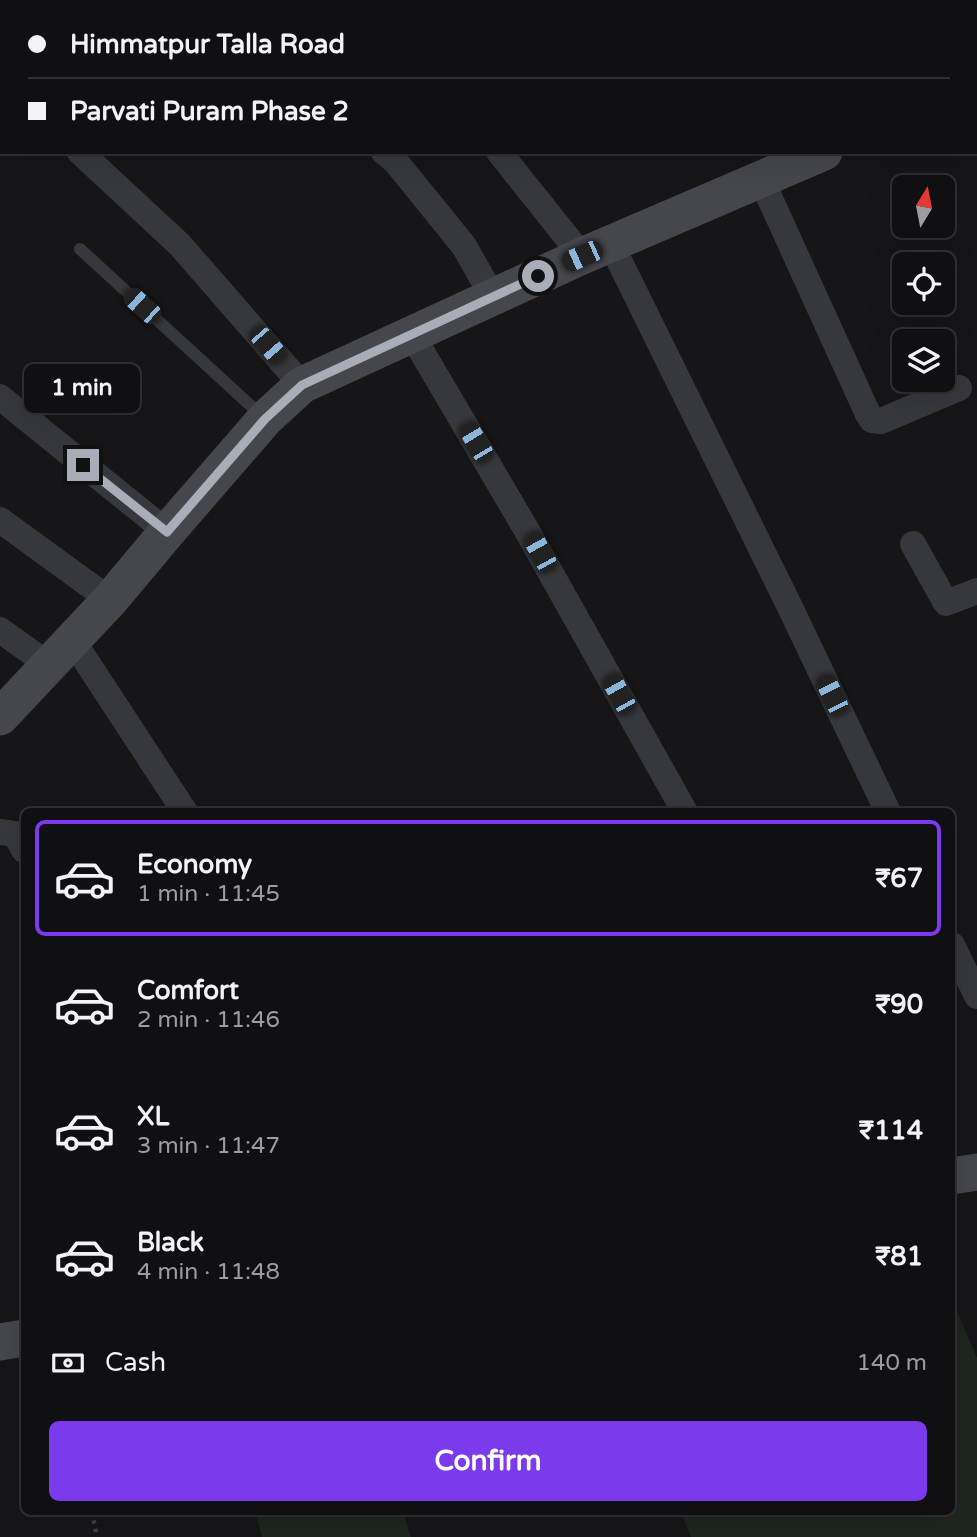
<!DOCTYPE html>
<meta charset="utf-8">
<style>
body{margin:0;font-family:"Varela Round",sans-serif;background:#19191b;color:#f1f3f6;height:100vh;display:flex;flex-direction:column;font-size:26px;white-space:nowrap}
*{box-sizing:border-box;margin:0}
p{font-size:23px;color:#9c9d9f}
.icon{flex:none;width:38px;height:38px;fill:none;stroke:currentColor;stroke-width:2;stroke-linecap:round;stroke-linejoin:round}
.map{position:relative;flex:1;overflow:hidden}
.drawer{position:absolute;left:21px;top:808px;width:934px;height:707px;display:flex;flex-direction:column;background:#101012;border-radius:10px;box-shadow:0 7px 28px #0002,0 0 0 2px #303032}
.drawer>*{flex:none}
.guide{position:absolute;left:0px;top:0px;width:978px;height:154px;box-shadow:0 7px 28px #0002,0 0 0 2px #303032;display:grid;align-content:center;height:154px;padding:0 28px;background:#101012}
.needle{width:46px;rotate:10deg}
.controls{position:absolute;left:892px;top:175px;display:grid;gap:14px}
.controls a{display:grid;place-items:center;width:63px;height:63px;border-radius:10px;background:#101012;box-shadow:0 7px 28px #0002,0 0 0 2px #303032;font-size:35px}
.end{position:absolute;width:32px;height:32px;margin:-16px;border:9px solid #a8adb8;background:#111;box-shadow:0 0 0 4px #111}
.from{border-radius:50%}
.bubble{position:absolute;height:49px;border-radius:10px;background:#101012;box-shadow:0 7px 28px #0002,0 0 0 2px #303032;font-size:23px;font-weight:800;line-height:49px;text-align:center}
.car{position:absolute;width:21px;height:42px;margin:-21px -10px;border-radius:9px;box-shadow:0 0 5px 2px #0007;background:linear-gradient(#222 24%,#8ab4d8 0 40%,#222 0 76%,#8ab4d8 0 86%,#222 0)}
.guide b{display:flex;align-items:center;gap:24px;height:66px;font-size:26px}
.guide b+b{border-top:2px solid #303032}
.guide i{width:18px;height:18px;background:#f1f3f6}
ul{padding:12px 0 0;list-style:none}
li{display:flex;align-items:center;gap:21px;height:116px;margin:0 14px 10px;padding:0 14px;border:4px solid transparent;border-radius:10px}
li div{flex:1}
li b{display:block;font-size:26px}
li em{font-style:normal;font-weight:800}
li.on{border-color:#7c3aed}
li>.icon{width:63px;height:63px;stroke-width:1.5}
.pay{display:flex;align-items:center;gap:18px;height:77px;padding:0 28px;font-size:26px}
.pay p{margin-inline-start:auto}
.button{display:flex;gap:14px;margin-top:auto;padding:14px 28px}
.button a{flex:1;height:80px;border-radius:10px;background:#7c3aed;color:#fff;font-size:28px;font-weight:800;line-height:80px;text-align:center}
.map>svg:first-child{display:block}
.green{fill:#1e261f}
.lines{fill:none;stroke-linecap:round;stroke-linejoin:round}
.path{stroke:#3d3f44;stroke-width:4.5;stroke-dasharray:3.5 5;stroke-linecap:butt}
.lane{stroke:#37383d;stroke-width:12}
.street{stroke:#37383d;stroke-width:26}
.secondary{stroke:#45474d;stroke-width:37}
.route{stroke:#a8adb8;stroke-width:9}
</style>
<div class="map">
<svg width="977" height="1537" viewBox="0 0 977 1537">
<rect width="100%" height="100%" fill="#161618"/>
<g class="green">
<path d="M952,1300L977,1358V1537H691L681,1512H952Z"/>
<path d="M255,1512H403L411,1537H262Z"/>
</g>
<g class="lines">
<path class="path" d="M92,1512L97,1537"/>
<path class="lane" d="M80,249L263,417"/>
<g class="street">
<path d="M196,0L198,2"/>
<path d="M333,0L335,2"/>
<path d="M618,0L620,2"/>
<path d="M885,0L887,2"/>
<path d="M0,85L2,86"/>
<path d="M80,152L180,245L302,385"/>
<path d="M384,152L396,162L464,246L493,297"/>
<path d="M499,152L582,256"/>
<path d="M761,179L868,414L872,420L881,421L959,388"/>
<path d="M611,244L787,601L888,812"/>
<path d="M412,335L526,529L685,812"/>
<path d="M0,397L167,532"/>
<path d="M0,520L110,600"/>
<path d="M913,544L946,603L977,591"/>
<path d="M0,630L49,665"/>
<path d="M73,641L185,812"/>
<path d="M0,832L15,834L24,850"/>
<path d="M952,945L977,996"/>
</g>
<g class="secondary">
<path d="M976,89H977"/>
<path d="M0,717L110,600L167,532L265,419L302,385L582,256L824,152"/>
<path d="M952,1176L977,1172"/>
<path d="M0,1342L24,1338"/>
</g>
</g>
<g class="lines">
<path class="route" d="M83,465L167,532L265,419L302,385L538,276"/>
</g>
</svg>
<div class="controls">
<a><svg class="needle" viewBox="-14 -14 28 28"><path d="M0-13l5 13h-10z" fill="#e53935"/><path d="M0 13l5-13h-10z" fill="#9c9d9f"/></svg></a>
<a><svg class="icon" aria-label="locate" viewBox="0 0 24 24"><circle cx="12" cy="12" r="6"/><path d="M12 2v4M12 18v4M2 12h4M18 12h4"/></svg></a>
<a><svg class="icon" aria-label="layers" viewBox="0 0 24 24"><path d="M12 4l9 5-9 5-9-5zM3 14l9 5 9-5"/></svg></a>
</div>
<i class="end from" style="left:538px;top:276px"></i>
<i class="end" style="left:83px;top:465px"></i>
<div class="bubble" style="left:24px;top:364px;width:116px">1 min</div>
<i class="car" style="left:582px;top:256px;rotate:246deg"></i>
<i class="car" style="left:142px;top:306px;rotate:312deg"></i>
<i class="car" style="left:268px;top:345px;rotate:139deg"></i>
<i class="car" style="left:476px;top:442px;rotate:329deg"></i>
<i class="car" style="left:540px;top:552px;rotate:331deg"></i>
<i class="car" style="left:619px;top:694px;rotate:331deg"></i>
<i class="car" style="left:832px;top:695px;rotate:334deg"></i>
<div class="guide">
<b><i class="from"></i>Himmatpur Talla Road</b>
<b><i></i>Parvati Puram Phase 2</b>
</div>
<section class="drawer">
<ul>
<li class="on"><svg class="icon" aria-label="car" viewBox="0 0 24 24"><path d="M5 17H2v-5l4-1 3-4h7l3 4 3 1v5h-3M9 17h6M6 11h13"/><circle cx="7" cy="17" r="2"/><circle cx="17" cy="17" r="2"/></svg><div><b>Economy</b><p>1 min · 11:45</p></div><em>₹67</em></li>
<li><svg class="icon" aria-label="car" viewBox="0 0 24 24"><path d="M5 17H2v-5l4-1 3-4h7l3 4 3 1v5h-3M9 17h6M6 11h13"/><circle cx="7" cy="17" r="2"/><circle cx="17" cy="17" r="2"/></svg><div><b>Comfort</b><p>2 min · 11:46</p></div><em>₹90</em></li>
<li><svg class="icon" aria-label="car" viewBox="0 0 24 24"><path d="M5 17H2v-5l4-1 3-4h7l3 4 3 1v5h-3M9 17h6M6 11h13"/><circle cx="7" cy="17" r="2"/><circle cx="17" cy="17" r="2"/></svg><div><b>XL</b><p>3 min · 11:47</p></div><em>₹114</em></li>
<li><svg class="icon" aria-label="car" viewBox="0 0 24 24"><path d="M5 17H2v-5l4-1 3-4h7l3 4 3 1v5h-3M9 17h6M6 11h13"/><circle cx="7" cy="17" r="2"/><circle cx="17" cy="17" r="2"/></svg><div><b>Black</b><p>4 min · 11:48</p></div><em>₹81</em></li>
</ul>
<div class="pay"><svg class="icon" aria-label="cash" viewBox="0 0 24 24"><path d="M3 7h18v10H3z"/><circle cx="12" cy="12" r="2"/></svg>Cash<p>140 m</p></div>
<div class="button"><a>Confirm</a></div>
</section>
</div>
